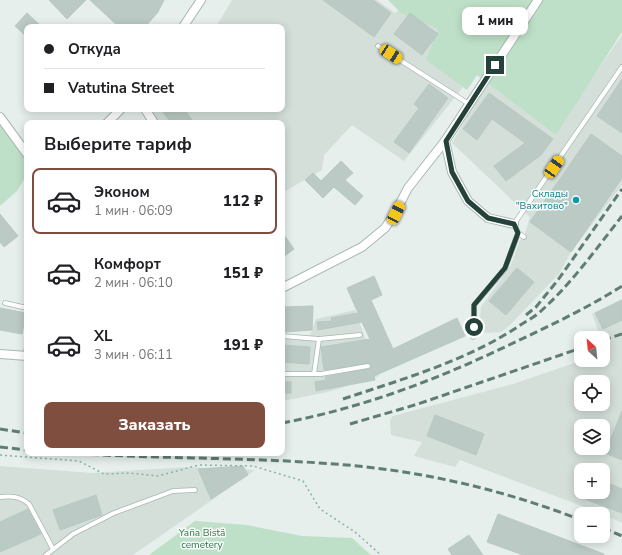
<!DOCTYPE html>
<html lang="ru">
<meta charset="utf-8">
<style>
body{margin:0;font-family:"Nunito Sans",sans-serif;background:#f6f6f6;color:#202124;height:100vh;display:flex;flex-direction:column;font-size:15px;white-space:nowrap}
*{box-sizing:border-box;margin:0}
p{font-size:13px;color:#757577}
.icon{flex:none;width:22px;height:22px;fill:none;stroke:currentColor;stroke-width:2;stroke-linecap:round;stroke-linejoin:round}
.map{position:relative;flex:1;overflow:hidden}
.side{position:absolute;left:24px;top:120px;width:261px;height:336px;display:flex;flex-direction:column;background:#fff;border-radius:8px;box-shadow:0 2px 10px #0003}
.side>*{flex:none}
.guide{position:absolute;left:24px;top:24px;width:261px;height:88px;border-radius:8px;box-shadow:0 2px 10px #0003;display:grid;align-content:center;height:88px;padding:0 20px;background:#fff}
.needle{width:26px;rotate:333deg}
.buttons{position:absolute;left:574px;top:331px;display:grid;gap:8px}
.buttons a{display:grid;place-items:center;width:36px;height:36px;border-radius:8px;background:#fff;box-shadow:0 2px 10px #0003;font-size:20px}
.end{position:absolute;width:18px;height:18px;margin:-9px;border:5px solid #24423a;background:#fff;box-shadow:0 0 0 2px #fff}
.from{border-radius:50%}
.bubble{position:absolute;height:28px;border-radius:8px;background:#fff;box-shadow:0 2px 10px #0003;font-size:13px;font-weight:800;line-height:28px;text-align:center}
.car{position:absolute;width:12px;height:24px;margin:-12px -6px;border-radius:5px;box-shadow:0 0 3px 1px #0007;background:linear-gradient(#f5c518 24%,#345 0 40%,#f5c518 0 76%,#345 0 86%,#f5c518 0)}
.guide b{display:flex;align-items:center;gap:14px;height:38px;font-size:15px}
.guide b+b{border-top:1px solid #e0e0e0}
.guide i{width:10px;height:10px;background:#202124}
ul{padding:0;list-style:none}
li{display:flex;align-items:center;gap:12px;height:66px;margin:0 8px 6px;padding:0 12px;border:2px solid transparent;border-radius:8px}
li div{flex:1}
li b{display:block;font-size:15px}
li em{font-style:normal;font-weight:800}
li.current{border-color:#7f4e3f}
li>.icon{width:36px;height:36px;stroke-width:1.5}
h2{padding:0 20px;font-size:18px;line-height:48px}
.button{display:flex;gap:8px;margin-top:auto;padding:8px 20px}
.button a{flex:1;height:46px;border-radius:8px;background:#7f4e3f;color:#fff;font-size:16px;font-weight:800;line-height:46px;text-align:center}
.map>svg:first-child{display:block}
.built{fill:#d4dfda;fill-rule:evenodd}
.green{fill:#bfe0c8}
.building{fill:#bbcac4;stroke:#b8c9c2}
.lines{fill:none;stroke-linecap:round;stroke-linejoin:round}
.lane-casing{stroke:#a8b8b2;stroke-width:5.5}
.street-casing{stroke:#a8b8b2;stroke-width:10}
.path{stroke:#86b3a5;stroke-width:1.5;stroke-dasharray:2 3;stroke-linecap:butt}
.lane{stroke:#fff;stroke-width:4}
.street{stroke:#fff;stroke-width:8}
.rail{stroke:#5f7d75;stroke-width:3;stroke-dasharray:8 4;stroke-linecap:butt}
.route{stroke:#24423a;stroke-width:5}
.culture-dot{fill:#0f9aa8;stroke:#f7fbf9;stroke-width:1.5}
.labels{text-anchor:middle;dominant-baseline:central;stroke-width:3;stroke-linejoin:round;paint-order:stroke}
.culture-label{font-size:10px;fill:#0d838f;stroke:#f7fbf9;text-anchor:end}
.park-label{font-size:10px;fill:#2d7a4b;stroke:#f7fbf9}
</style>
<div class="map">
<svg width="622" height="555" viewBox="0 0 622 555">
<rect width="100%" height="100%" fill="#e6efeb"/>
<g class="built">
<path d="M232,0H377L395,13L405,6L442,31L468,81L404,161L352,125L324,155L322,170L282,193V123H159L150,109H282V27H216Z"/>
<path d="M622,35V185L571,252L559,274L509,326L501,332L485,333L479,327L481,307L511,265L520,240L524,237L530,217L452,143L489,79L560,125Z"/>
<path d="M622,299V523L603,514L460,460L455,467L414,456L422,442L391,435L390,420L393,416L513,384L583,360H603V353L606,352L603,344V338H601L592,314ZM581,382H603V404H581ZM581,426H603V448H581ZM581,470H603V492H581Z"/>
<path d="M355,310L379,376L328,392L282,401V334L310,335L316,319Z"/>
<path d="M0,466L92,473L187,467L255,470L133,555H0Z"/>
</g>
<g class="green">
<path d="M388,0H622V32L556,135L477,75L467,90L426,60L438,29L401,13Z"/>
<path d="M0,117L27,154V174L17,191L0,206Z"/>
<path d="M195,521L247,525L302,536L352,538L371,555H149Z"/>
</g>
<g class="building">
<path d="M49,0H86L67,19Z"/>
<path d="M90,0H164L158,12L145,27H119Z"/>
<path d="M323,0H373L391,13L374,37Z"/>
<path d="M27,13L42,27H27V37L15,26Z"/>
<path d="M410,13L438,34L422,55L394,34Z"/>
<path d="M622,79V133L597,116Z"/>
<path d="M429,84L448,98L409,153L394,142L419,108L414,104Z"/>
<path d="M489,93L553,139L541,155L506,181L494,166L525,143L492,119L477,140L463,129Z"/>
<path d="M161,109H184L194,123H171Z"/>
<path d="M591,134L622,156V178L571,252L530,222Z"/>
<path d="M341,161L353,173L345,180L363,196L355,205L334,187L323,198L305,180L313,173L321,181Z"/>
<path d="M0,214L18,236L4,247L0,242Z"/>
<path d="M282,232L294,249L282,258Z"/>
<path d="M517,268L534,282L506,315L489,301Z"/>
<path d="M374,276L382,295L371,300L393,349L457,318L465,336L374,376L375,380L316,391L315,382L326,380L325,377L369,369L371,368V364L368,363L324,370L321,347L370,339L362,322L318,330L317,322L332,321L331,318L358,313L347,288Z"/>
<path d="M622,300V320L603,329L595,313Z"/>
<path d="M313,306L312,330L284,332L282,307Z"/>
<path d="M0,308L26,313L22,334L0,330Z"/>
<path d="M282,345L310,347L309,364L282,362Z"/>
<rect x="282" y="382" width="9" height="11"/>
<path d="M622,411V460L605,453Z"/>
<path d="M435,415L484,434L476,455L427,436Z"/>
<path d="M243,466L248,475L211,499L198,469Z"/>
<path d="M603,481L622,489V513L585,499L588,492H603Z"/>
<path d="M96,495L102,515L60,530L53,510Z"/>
<path d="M28,509L41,534L0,552V522Z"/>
<path d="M498,514L604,554V555H523L487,542Z"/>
<path d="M469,535L483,555H452L448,549Z"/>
</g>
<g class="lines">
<g class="lane-casing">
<g id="lane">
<path d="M378,46L469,104"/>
<path d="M518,233L524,237"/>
<path d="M5,303L27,308"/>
<path d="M282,336L319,339L360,335"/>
<path d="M473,337L474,305L505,269L518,233L514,224L622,67"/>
<path d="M25,356L27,346"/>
<path d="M282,374H321L368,366"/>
<path d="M314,374L319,339"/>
<path d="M0,497C12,496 19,496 29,504L53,549"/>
<path d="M46,555L73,534L114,513L173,491L195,490"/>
</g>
</g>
<g class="street-casing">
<g id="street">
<path d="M183,27L201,0"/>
<path d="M145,109L154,123"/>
<path d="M0,117L27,154"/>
<path d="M107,123L121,109"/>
<path d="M445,141L452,172L468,201L488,218L514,224"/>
<path d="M282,288L362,247L385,228L395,213L408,188L445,141L538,0"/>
<path d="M0,354L27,356"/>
</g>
</g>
<path class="path" d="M0,455L79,461L104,474L130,473L158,476L199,465L253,466L303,481L320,509L355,532L381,555"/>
<use href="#lane" class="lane"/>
<use href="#street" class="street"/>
<g class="rail">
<path d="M526,315L536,307L558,280L622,189"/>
<path d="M603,340L622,334"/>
<path d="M343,399C403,379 466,361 519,326C526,321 535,317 541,311C572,283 596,249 622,216"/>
<path d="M282,423C362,408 436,380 509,345C547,327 586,309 622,286"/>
<path d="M350,424L418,404L581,348"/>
<path d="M0,429L27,433"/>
<path d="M0,447L27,450"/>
<path d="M67,453C156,459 245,457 334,464C418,470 502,489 581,520"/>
<path d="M603,528L622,536"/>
</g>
</g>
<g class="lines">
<path class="route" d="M474,327V305L505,268L518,233L514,224L488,218L468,201L452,172L446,141L495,65"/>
</g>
<circle class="culture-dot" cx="576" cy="200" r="4"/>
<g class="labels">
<g class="culture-label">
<text x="568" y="194">Склады<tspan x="568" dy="12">"Вахитово"</tspan></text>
</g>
<g class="park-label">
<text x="202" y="533">Yaña Bistä<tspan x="202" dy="12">cemetery</tspan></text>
</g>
</g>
</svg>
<div class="buttons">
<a><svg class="needle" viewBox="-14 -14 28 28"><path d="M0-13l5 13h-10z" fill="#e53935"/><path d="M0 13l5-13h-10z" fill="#757577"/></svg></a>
<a><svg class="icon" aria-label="locate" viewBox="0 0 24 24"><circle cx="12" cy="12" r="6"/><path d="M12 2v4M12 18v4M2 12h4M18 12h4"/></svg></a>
<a><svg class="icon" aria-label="layers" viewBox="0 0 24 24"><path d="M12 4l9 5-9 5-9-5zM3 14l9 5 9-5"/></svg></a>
<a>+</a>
<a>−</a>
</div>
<i class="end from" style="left:474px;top:327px"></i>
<i class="end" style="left:495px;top:65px"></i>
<div class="bubble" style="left:462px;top:7px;width:66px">1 мин</div>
<i class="car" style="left:391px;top:54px;rotate:123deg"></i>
<i class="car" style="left:554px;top:167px;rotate:34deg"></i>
<i class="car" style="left:396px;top:213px;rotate:26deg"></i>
<div class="guide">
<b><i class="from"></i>Откуда</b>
<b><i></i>Vatutina Street</b>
</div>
<section class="side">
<h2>Выберите тариф</h2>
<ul>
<li class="current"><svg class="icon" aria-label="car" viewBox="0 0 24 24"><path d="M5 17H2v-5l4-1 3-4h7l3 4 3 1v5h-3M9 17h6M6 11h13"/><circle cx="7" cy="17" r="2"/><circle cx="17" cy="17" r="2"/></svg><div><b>Эконом</b><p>1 мин · 06:09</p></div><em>112 ₽</em></li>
<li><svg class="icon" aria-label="car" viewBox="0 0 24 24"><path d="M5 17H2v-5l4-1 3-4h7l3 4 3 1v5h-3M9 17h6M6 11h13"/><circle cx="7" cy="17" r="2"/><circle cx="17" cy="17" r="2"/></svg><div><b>Комфорт</b><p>2 мин · 06:10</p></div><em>151 ₽</em></li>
<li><svg class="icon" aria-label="car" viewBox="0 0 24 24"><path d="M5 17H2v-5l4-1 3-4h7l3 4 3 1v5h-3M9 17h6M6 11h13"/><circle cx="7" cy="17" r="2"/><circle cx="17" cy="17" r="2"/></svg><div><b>XL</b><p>3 мин · 06:11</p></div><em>191 ₽</em></li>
</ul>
<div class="button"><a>Заказать</a></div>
</section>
</div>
